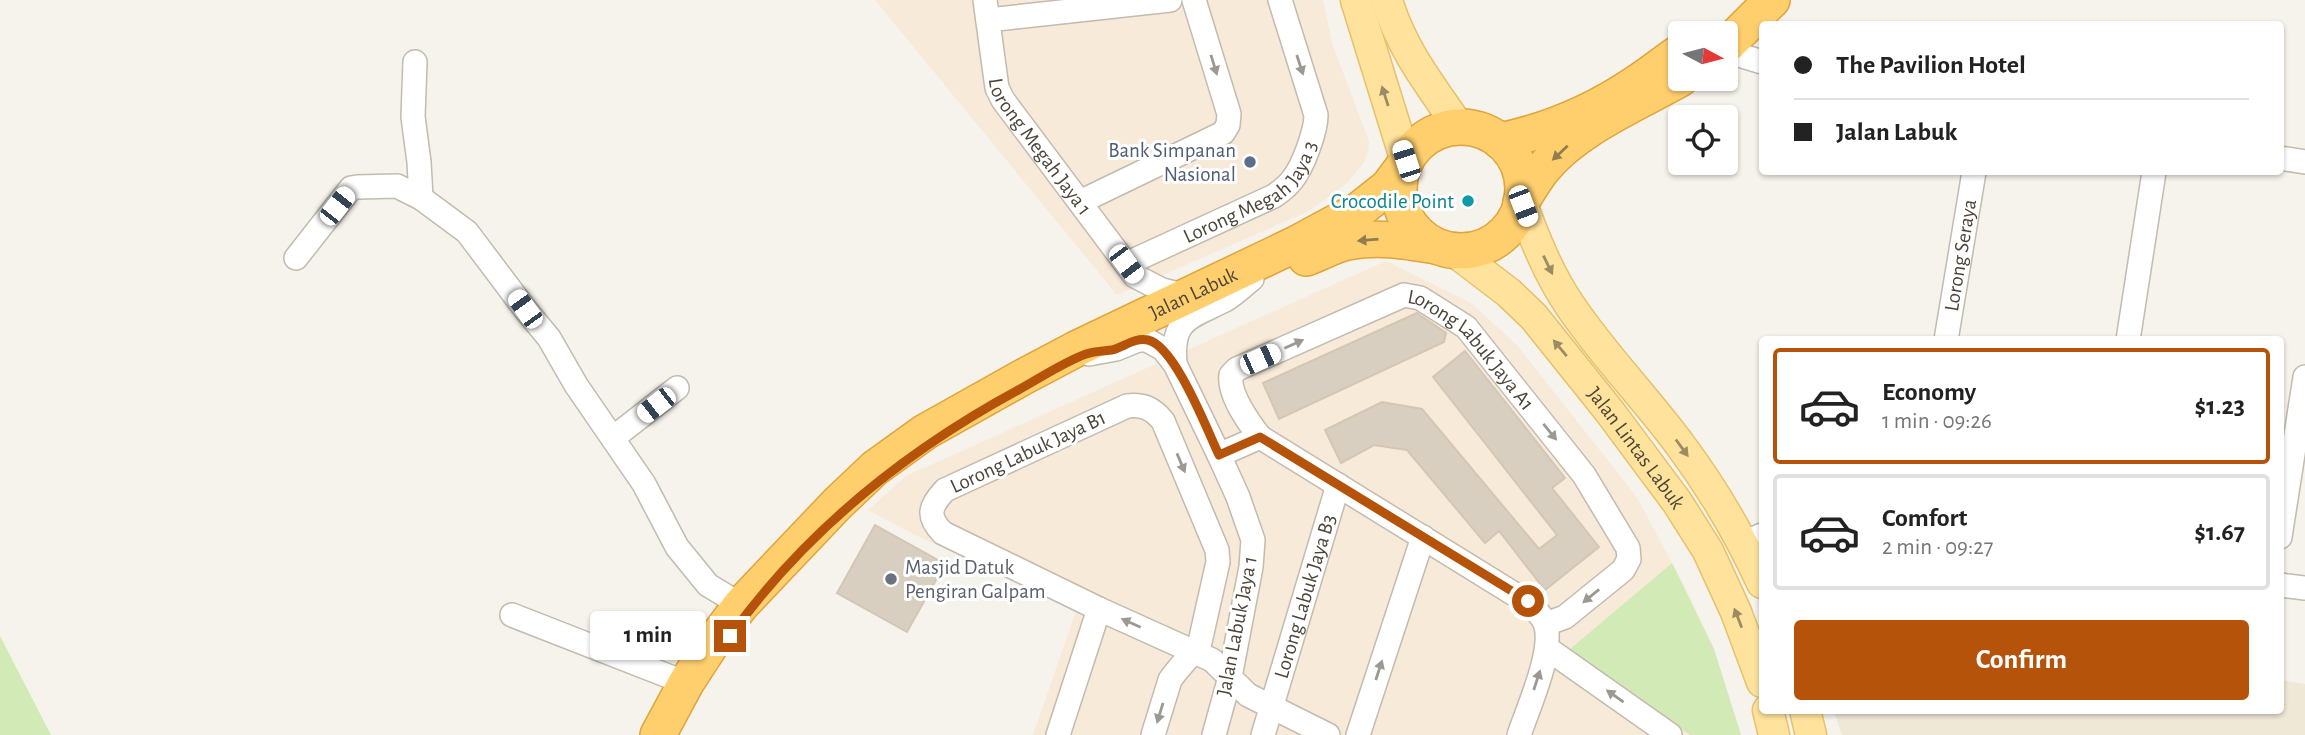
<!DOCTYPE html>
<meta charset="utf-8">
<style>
body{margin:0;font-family:"Alegreya Sans",sans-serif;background:#f6f6f6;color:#222;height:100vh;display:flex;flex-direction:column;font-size:26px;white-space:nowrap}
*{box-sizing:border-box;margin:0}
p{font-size:23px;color:#767676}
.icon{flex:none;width:38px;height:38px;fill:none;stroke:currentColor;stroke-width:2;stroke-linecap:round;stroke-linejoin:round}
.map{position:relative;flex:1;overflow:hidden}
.sheet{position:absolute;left:1759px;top:336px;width:525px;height:378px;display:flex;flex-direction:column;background:#fff;border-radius:7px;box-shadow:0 2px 5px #0004}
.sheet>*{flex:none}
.banner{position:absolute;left:1759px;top:21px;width:525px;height:154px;border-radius:7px;box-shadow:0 2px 5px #0004;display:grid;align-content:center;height:154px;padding:0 35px;background:#fff}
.needle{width:46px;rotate:97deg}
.controls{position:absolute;left:1668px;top:21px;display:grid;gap:14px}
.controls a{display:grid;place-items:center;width:70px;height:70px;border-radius:7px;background:#fff;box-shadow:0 2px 5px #0004;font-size:35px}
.end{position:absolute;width:32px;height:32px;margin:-16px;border:9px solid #b45309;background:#fff;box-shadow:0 0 0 4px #fff}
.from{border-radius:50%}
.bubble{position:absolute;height:49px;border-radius:7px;background:#fff;box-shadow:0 2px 5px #0004;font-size:23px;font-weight:600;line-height:49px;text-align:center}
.car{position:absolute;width:21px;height:42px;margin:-21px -10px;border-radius:9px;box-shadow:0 0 5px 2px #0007;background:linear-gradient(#fff 24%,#345 0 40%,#fff 0 76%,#345 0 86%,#fff 0)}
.banner b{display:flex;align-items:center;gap:24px;height:66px;font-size:26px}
.banner b+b{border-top:2px solid #e0e0e0}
.banner i{width:18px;height:18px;background:#222}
ul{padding:12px 0 0;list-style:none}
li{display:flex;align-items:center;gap:21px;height:116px;margin:0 14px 10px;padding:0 21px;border:4px solid #e0e0e0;border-radius:7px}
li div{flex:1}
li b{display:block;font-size:26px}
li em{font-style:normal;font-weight:600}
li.on{border-color:#b45309}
li>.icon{width:63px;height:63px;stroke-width:1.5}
.cta{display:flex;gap:14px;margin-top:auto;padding:14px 35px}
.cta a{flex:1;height:80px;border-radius:7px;background:#b45309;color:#fff;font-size:28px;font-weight:600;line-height:80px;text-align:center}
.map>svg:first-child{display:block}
.commercial{fill:#f7ead8}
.education{fill:#efe8d6}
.green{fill:#d2eab5}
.building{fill:#d8cfc1;stroke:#d3c7b4;stroke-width:2}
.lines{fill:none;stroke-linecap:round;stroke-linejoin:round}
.minor-casing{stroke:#c2bbae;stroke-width:26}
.major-casing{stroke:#e6c16a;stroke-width:33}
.highway-casing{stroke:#e0a43c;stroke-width:38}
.minor{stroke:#fff;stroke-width:23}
.major{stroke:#ffe39c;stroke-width:30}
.highway{stroke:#ffcf6e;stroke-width:35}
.oneway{fill:#9c9892}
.oneway2{fill:#9c8c66}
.oneway3{fill:#937c4e}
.route{stroke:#b45309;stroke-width:9}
.service-dot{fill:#5c6f8a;stroke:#fff;stroke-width:2.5}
.culture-dot{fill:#0f9aa8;stroke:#fff;stroke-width:2.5}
.worship-dot{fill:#6b7280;stroke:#fff;stroke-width:2.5}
.labels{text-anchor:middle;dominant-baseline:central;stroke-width:6;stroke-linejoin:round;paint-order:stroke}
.street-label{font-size:21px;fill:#4b4439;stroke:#fff}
.service-label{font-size:21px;fill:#4e5e75;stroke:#fff;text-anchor:end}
.culture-label{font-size:21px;fill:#0d838f;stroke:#fff;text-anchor:end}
.worship-label{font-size:21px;fill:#5b616d;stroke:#fff;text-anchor:start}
</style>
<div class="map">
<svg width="2305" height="735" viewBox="0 0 2305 735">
<rect width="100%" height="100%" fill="#f6f3ec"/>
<g class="commercial">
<path d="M875,0H1323L1333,46L1369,141L1368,152L1363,164L1346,184L1309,211L1117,295Z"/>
<path d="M1386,261L1471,303L1517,345L1636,496L1684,585L1714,649L1741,735H1033L1076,611L913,534L868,510L906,476Z"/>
</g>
<path class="education" d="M2280,680L2305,684V735H1842L1834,711L2280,710Z"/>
<g class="green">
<path d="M1672,563L1714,649L1741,735H1690L1569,650Z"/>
<path d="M0,636L51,735H0Z"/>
</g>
<g class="building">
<path d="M1417,313L1446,333L1444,342L1279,419L1263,383Z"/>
<path d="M1465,351L1565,478L1552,488L1599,547L1545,590L1499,531L1485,543L1407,450L1374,445L1341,463L1325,430L1382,402L1422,409L1539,549L1557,535L1433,377Z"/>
<path d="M875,525L945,564L907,632L837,593Z"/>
</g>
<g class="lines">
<g class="minor-casing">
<g id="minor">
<path id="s1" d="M985,0L997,88L1003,100L1135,276L1162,290L1187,296"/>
<path d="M988,20L1170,0"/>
<path d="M1726,51L1762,62"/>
<path d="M415,62L413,117L419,162L421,198"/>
<path d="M2280,158L2305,162"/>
<path d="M1080,202L1223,133L1228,125L1229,114L1194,0"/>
<path d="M296,258L351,188L357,187L397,186L421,198L467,232L525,309L549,338L576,385L644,484L677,547L708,585L741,605"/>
<path id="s2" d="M1126,264L1274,196C1281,191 1287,187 1292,180C1303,167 1316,131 1316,115L1280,0"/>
<path id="s3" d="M1946,340L1974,172"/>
<path d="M2128,340L2154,172"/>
<path d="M1089,354L1116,349L1138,340H1147L1163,349L1175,364L1219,455L1238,497L1253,540L1251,567L1230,677L1214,735"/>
<path d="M1175,364C1171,318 1190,318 1225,300C1235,294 1243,286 1252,279"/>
<path id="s4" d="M1260,437C1249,423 1228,394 1231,375L1237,369L1404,295L1420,298L1466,327L1584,475L1628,548L1629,559L1623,570L1565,617L1546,624"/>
<path d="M613,438L677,388"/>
<path d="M1219,455L1260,437L1527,602C1534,608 1541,614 1545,623C1555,649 1528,708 1519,735"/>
<path d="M2280,537L2305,377"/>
<path d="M1744,543L1762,535"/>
<path d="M2280,585L2305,588"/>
<path d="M512,615L686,683"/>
<path d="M1548,649L1670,735"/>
<path d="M1058,735L1099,609"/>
<path d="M1153,735L1170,680C1179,666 1192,656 1200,642L1218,562L1217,550L1163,421C1153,409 1144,404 1127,406L945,490C930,506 926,516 943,533L1099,609L1212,660L1248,695L1328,735"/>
<path id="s5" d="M1263,735L1338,485"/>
<path d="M1358,735L1423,537"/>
</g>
</g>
<g class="major-casing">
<g id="major">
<path d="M1356,0L1406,161"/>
<path d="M1387,0C1401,49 1431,86 1459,127"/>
<path d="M1521,202C1534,237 1548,273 1569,304C1602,354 1645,397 1681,446C1713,489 1740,535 1762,583"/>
<path id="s6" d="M1454,251L1509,293L1534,317L1610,412L1677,502L1708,551L1736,612L1762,682"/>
<path d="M1768,710L1774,735"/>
<path d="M1805,710L1811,735"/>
</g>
</g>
<g class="highway-casing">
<g id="highway">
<path d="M1726,46L1772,0"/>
<circle cx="1461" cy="189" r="62"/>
<path d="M1500,141C1548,131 1595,111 1635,84C1651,74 1665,62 1680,52"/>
<path d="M1521,202C1528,191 1535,179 1542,170C1575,129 1635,104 1680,79"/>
<path d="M1306,258C1320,253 1334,245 1348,242C1378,236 1406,241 1436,246"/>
<path id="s7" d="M658,735L686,683L710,646L741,605L838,503L875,468L925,432L1023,377L1076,349L1296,244L1359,210L1388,187L1403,167"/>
</g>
</g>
<use href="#minor" class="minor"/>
<use href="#major" class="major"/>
<use href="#highway" class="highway"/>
</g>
<defs><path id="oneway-solid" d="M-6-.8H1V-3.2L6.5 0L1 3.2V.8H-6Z" transform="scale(1.75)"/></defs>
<g class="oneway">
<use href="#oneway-solid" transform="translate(1214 65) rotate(73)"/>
<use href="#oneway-solid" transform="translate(1300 65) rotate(72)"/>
<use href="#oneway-solid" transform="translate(1294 344) rotate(-24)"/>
<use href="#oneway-solid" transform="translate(1550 432) rotate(51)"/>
<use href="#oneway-solid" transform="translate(1181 463) rotate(67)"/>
<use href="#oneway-solid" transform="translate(1591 596) rotate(141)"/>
<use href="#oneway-solid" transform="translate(1131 623) rotate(-156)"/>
<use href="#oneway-solid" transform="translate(1379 670) rotate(-72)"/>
<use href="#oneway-solid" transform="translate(1537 680) rotate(-72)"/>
<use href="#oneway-solid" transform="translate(1615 696) rotate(-145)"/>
<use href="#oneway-solid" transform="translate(1160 713) rotate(107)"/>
</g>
<g class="oneway2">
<use href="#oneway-solid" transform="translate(1385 96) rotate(-108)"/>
<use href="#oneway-solid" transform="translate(1548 265) rotate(64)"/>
<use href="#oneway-solid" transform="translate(1560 348) rotate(-130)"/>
<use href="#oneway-solid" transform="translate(1682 448) rotate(54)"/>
<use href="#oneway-solid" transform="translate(1738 618) rotate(-111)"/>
</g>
<g class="oneway3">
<use href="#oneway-solid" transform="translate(1560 153) rotate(137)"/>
<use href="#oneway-solid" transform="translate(1368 240) rotate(175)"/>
</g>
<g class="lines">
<path class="route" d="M730,636C805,532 907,450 1020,389C1040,378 1064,362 1086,354C1094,351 1104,351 1112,350C1124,347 1135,337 1148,340C1175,346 1207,430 1219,455L1260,437L1528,601"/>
</g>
<circle class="service-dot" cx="1250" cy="162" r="7"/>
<circle class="culture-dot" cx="1468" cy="201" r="7"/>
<circle class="worship-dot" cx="891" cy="579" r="7"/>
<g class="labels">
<g class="street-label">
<text stroke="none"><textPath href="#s1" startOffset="161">Lorong Megah Jaya 1</textPath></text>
<text stroke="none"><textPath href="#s2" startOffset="147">Lorong Megah Jaya 3</textPath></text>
<text stroke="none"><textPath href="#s3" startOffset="86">Lorong Seraya</textPath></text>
<text stroke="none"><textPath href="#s7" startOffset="710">Jalan Labuk</textPath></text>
<text stroke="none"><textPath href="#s4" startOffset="350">Lorong Labuk Jaya A1</textPath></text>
<text stroke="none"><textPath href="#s6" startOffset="270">Jalan Lintas Labuk</textPath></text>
<text transform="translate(1028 452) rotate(-25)">Lorong Labuk Jaya B1</text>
<text stroke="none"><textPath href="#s5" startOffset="145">Lorong Labuk Jaya B3</textPath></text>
<text transform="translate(1237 626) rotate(-79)">Jalan Labuk Jaya 1</text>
</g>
<g class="service-label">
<text x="1236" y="150">Bank Simpanan<tspan x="1236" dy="24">Nasional</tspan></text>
</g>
<g class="culture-label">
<text x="1454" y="201">Crocodile Point</text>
</g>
<g class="worship-label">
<text x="905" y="567">Masjid Datuk<tspan x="905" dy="24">Pengiran Galpam</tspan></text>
</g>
</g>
</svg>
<div class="controls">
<a><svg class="needle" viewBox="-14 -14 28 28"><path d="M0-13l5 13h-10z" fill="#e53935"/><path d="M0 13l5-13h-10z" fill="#767676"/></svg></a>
<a><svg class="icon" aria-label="locate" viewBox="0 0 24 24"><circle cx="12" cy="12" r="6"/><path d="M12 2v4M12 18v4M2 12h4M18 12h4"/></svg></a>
</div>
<i class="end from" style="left:1528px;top:601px"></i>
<i class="end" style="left:730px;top:636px"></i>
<div class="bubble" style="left:590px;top:611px;width:116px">1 min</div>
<i class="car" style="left:1406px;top:161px;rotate:342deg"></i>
<i class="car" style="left:337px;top:206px;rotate:38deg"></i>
<i class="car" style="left:1523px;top:206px;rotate:159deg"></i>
<i class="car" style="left:1126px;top:264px;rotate:143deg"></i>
<i class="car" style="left:525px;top:309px;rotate:324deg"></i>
<i class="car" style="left:1260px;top:359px;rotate:66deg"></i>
<i class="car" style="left:656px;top:405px;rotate:232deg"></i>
<div class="banner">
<b><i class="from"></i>The Pavilion Hotel</b>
<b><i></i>Jalan Labuk</b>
</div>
<section class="sheet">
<ul>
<li class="on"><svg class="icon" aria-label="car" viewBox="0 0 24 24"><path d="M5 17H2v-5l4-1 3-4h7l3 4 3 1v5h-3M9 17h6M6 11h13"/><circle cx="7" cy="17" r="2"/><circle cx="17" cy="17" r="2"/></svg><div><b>Economy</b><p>1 min · 09:26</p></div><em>$1.23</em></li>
<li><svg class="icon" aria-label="car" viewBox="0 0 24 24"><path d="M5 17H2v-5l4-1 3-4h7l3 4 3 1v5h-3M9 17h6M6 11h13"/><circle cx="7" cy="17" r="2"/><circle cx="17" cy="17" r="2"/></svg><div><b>Comfort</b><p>2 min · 09:27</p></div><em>$1.67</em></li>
</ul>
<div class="cta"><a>Confirm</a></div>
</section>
</div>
